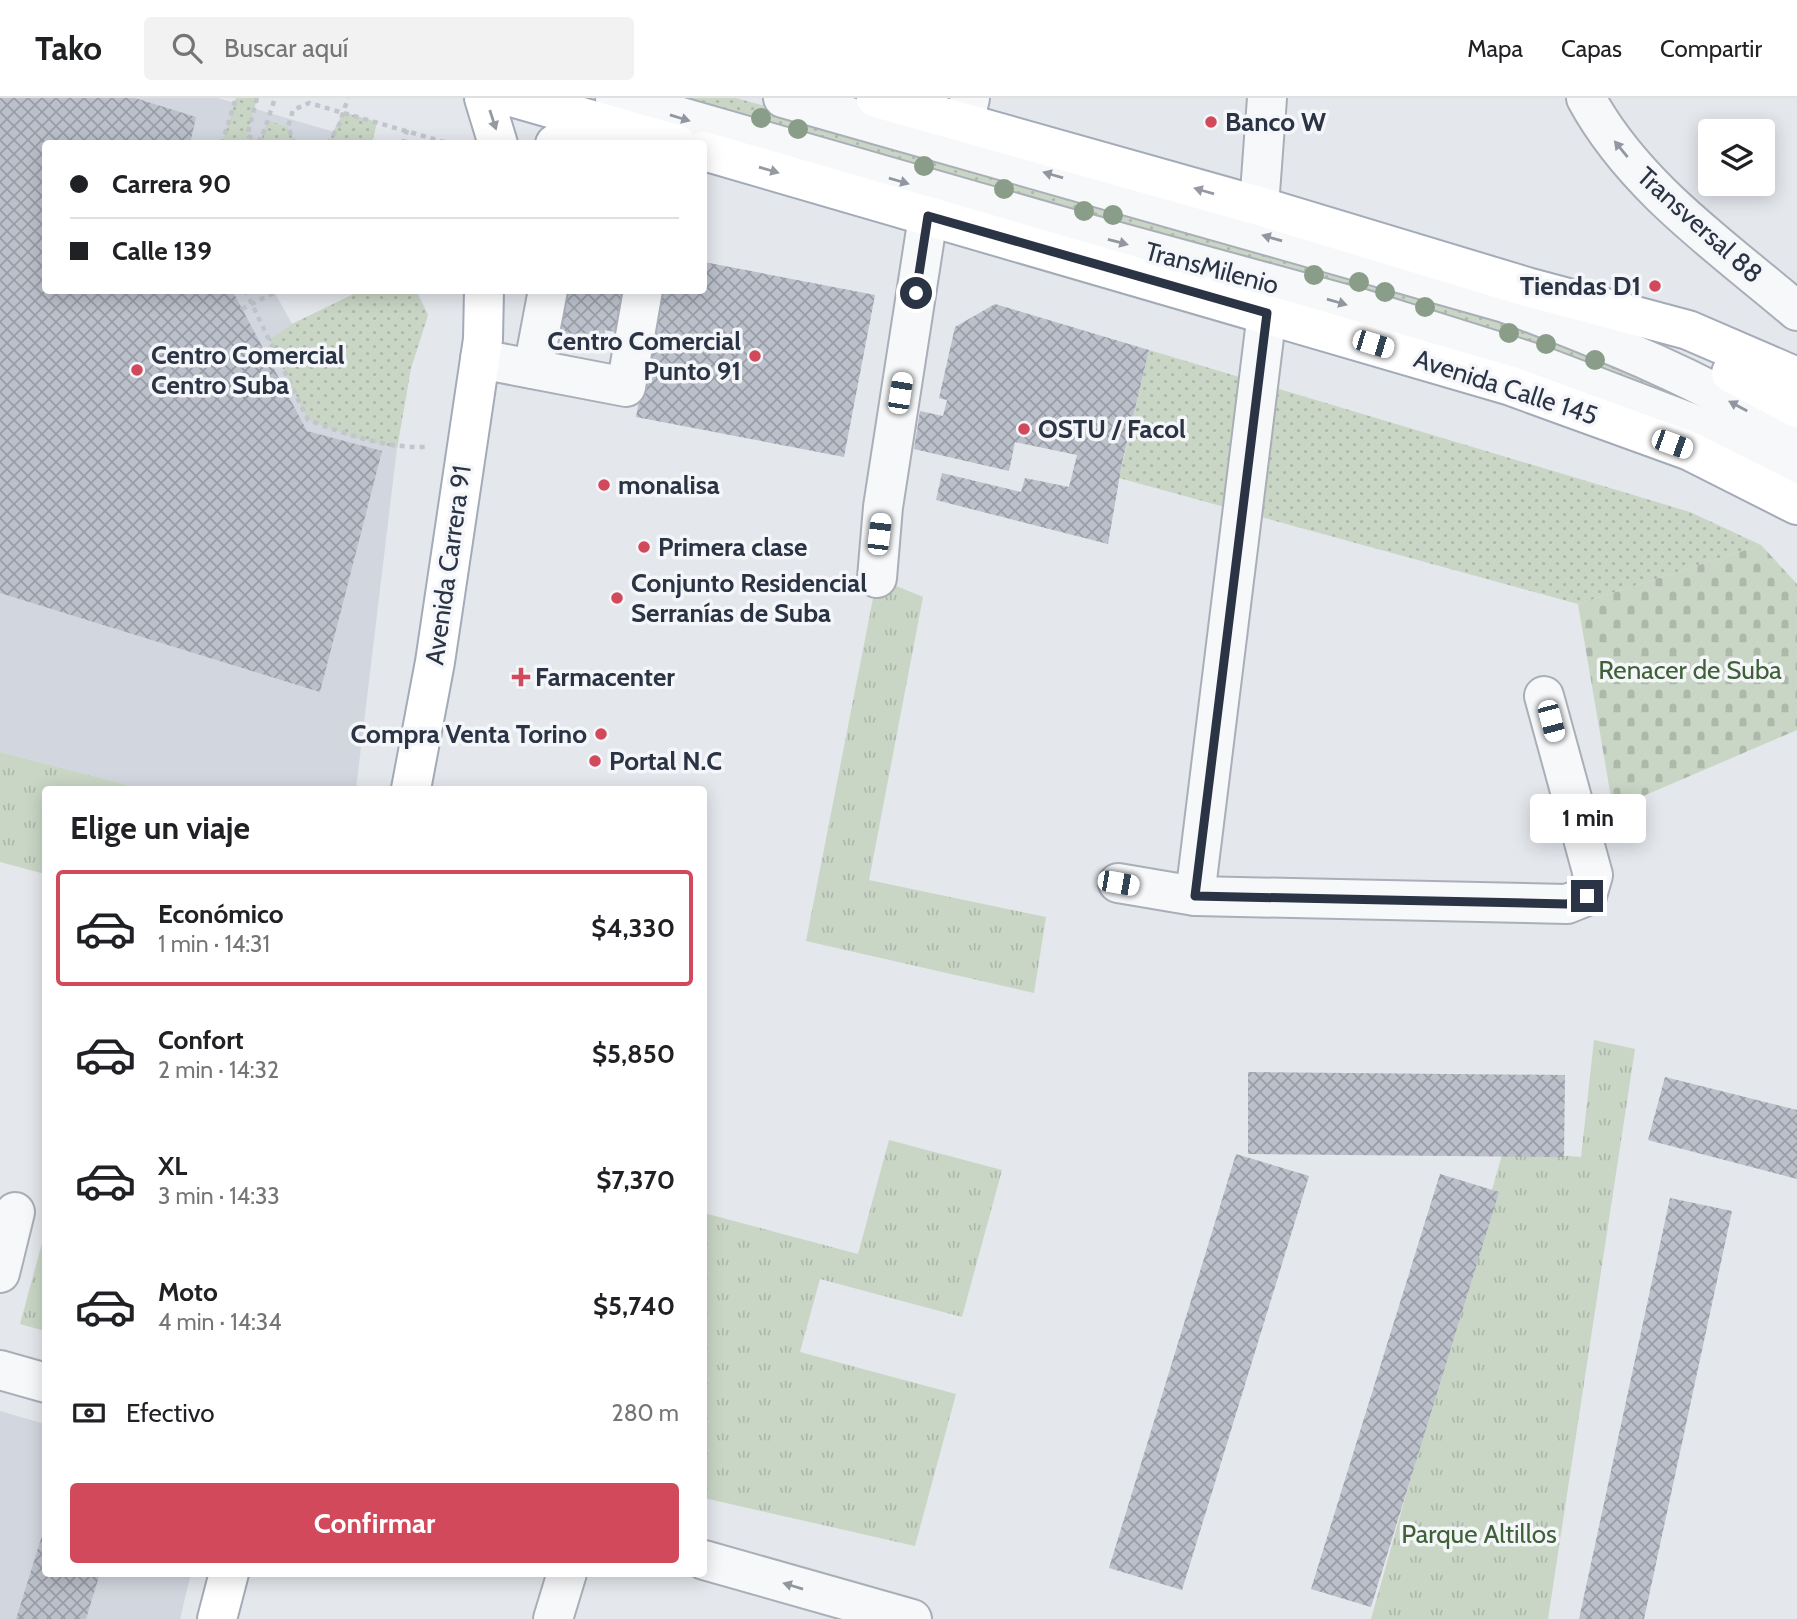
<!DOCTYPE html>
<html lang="es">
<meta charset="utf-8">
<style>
body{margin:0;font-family:Cabin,sans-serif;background:#f2f2f2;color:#202124;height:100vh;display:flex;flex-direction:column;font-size:26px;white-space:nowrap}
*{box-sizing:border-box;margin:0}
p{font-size:23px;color:#757577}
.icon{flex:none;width:38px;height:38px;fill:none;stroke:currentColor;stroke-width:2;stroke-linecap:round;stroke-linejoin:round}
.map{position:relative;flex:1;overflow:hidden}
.sheet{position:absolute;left:42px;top:688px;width:665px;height:791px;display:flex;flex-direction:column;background:#fff;border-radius:7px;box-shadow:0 4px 18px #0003}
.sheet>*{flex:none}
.guide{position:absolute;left:42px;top:42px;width:665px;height:154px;border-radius:7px;box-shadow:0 4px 18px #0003;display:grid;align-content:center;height:154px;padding:0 28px;background:#fff}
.tools{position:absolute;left:1698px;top:21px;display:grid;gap:14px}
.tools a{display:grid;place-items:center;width:77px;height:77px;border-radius:7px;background:#fff;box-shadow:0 4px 18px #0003;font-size:35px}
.end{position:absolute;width:32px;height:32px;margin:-16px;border:9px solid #2b3445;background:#fff;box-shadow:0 0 0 4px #fff}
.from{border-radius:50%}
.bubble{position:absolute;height:49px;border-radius:7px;background:#fff;box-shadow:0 4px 18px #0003;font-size:23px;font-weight:800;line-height:49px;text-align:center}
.car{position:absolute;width:21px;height:42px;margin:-21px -10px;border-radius:9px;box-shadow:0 0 5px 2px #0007;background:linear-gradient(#fff 24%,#345 0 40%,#fff 0 76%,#345 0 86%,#fff 0)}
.guide b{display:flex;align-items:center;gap:24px;height:66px;font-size:26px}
.guide b+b{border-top:2px solid #e0e0e0}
.guide i{width:18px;height:18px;background:#202124}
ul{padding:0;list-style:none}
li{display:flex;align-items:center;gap:21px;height:116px;margin:0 14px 10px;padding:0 14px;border:4px solid transparent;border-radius:7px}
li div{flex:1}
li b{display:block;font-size:26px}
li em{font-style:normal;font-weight:800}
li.active{border-color:#d1495b}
li>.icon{width:63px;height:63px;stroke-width:1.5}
h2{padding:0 28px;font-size:32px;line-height:84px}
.pay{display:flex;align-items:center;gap:18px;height:77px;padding:0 28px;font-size:26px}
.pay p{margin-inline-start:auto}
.action{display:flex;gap:14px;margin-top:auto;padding:14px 28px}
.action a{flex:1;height:80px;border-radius:7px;background:#d1495b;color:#fff;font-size:28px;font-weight:800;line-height:80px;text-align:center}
header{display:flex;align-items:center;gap:42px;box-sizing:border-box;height:98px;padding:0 35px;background:#fff;border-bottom:2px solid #e0e0e0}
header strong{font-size:33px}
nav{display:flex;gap:38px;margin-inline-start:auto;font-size:24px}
.search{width:490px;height:63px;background:#f2f2f2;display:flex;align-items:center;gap:18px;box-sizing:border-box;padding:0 24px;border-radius:7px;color:#757577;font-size:26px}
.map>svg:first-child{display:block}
.built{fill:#d2d6de}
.grass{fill:url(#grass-dots)}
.cemetery{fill:url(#cemetery-stones)}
.park{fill:url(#park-tufts)}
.building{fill:url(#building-cross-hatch)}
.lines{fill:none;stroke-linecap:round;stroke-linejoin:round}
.minor-casing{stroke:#a9aeb7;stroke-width:42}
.major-casing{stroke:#a3abb8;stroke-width:42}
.path{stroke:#c2c5cb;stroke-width:4.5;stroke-dasharray:5 5;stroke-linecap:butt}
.minor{stroke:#f7f8fa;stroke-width:38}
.major{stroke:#fff;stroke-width:38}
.path-bridge{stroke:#c2c5cb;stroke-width:4.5;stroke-dasharray:5 5;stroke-linecap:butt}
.tree{fill:#899d89}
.oneway{fill:#9196a0}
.oneway2{fill:#959aa2}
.route{stroke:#2b3445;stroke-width:9}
.poi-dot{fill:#d1495b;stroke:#f4f6f9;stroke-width:2.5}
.labels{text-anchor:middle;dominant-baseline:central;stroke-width:7;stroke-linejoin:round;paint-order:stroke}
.poi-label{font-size:26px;font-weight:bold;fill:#2b3445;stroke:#f4f6f9;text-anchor:start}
.street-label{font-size:26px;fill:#2b3445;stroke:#f4f6f9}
.park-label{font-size:26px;fill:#3f6138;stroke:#f4f6f9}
</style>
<header>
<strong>Tako</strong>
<div class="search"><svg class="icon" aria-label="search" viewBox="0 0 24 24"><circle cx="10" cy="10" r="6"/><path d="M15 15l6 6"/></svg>Buscar aquí</div>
<nav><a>Mapa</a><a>Capas</a><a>Compartir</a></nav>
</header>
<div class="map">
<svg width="1797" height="1521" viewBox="0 0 1797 1521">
<defs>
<pattern id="grass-dots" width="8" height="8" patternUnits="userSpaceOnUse" patternTransform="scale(1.75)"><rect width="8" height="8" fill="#c9d6c5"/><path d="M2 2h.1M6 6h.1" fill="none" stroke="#adb8ab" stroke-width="1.8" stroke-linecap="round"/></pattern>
<pattern id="cemetery-stones" width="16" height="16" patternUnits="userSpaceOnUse" patternTransform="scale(1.75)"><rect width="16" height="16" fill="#c9d6c5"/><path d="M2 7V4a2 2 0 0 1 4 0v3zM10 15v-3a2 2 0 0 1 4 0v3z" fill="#adb8ab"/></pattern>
<pattern id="park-tufts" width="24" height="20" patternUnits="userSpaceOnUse" patternTransform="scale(1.75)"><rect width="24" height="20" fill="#c9d6c5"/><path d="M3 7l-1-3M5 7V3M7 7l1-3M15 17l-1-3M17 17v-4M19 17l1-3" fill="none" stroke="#adb8ab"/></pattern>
<pattern id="building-cross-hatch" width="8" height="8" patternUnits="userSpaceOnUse" patternTransform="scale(1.75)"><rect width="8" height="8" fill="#bbc0ca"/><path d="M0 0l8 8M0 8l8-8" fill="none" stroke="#989da6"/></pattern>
</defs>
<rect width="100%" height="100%" fill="#e4e7ec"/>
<g class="built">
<path d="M0,0H218L372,45L46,46V192L274,193L292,226L360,193L418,195L428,217L411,270L397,350L356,691H144L0,654Z"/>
<path d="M0,1313L45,1326L46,1475H191L180,1521H0Z"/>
</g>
<g class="grass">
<path d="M236,0H257L247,38L261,42L267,22L288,29L295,45H222Z"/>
<path d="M645,0H736L1432,194L1735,316L1726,328Z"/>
<path d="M343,14L377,24L372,45H328Z"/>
<path d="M414,192L428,217L411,270L397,350L356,340L308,322L269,242L292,226L360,193Z"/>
<path d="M1149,252L1690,414L1761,447L1578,506L1119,380Z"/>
</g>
<path class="cemetery" d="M1761,447L1797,486V632L1613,711L1578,506Z"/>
<g class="park">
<path d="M877,480L923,499L869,782L1046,819L1034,895L806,843Z"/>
<path d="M0,654L144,691H46L45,776L0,764Z"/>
<path d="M1594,942L1635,951L1548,1521H1371L1503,1053L1581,1059Z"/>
<path d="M889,1042L1002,1072L962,1219L820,1181L800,1254L956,1296L915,1448L704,1400V1115L858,1156Z"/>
<path d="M45,1134V1233L20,1226Z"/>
</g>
<g class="building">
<path d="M0,0H135L196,19L190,46H46V192H232L307,333L382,353L320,594L0,495Z"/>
<path d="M704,164L875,197L844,359L636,319L660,192H704Z"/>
<path d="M560,192H639L631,237L605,232L603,247L552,238Z"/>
<path d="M995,206L1149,252L1122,365L1108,446L936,402L942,375L1021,394L1025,380L1069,389L1077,357L1015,344L1009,373L914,351L920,313L943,318L947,302L939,300L955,229Z"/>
<path d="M1248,974L1565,977L1564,1059L1248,1056Z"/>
<path d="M1665,979L1797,1012V1081L1648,1042Z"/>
<path d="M1236,1056L1309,1078L1182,1492L1109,1470Z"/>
<path d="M1440,1076L1499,1094L1371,1509L1311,1491Z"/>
<path d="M1670,1100L1732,1113L1644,1521H1579Z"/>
<path d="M45,1428L46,1475H100L86,1521H16Z"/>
</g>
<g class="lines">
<g class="minor-casing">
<g id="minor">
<path d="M615,0L1078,133L1363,211L1537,266L1715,334L1797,376"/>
<path d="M783,0L1505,205C1605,243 1707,283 1797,342"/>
<path d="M1586,0C1634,89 1722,149 1797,213"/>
<path d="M964,26L970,0"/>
<path d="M1259,108L1267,0"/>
<path d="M480,261L626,289L643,192"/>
<path d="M533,271L548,192"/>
<path d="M877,480L883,409L928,119"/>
<path d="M1118,785L1195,798L1567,806L1587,798L1593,777L1544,598"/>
<path d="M1195,798L1267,215"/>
<path d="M0,1175L15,1114"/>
<path d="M0,1272L46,1285"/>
<path d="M704,1462L912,1521"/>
<path d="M553,1521L567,1475"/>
</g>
</g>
<g class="major-casing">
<g id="major">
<path d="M484,0L498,46"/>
<path d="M515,0L676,46"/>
<path d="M876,0L1259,108L1527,189L1688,232L1797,279"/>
<path d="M555,46L595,23"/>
<path d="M704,53L1508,287L1690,353L1797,407"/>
<path d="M1731,275L1797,310"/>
<path d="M411,691L435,564L483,241L484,192"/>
<path d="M217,1521L229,1475"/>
</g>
</g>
<g class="path">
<path d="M257,0L247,38L261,42L275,0"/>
<path d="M222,46L236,0"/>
<path d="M295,46L288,29L293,12L309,5L451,46"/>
<path d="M403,46L407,32"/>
<path d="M245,192L308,322C348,337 384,350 426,349"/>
<path d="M242,211L280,192"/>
</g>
<use href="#minor" class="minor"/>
<use href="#major" class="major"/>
<path class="path-bridge" d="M328,46L339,27L348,0"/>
</g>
<g class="tree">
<circle cx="761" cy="20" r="10"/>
<circle cx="798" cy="31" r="10"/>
<circle cx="924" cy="68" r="10"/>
<circle cx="1004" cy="91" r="10"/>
<circle cx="1084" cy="113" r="10"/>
<circle cx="1113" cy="117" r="10"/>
<circle cx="1314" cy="177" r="10"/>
<circle cx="1359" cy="184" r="10"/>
<circle cx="1385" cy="194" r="10"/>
<circle cx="1425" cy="209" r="10"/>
<circle cx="1509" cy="235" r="10"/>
<circle cx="1546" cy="246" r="10"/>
<circle cx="1595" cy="262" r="10"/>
</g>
<defs><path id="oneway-solid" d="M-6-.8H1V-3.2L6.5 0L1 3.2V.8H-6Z" transform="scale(1.75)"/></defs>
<g class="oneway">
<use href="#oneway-solid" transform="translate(680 20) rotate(17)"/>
<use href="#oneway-solid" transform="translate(1621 51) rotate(-129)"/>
<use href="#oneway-solid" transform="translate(1053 77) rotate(-164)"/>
<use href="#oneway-solid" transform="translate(899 83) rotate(16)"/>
<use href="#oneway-solid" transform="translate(1272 140) rotate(-164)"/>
<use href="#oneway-solid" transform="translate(1118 144) rotate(15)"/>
<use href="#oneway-solid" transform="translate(1337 204) rotate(16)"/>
<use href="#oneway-solid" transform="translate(1738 308) rotate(-152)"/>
<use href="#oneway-solid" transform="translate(793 1488) rotate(-163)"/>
</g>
<g class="oneway2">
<use href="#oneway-solid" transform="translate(493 22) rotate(72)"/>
<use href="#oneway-solid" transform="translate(769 72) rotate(16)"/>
<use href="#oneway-solid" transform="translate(1204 93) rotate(-164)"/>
</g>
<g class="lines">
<path class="route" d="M916,195L928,118L1267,215L1195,798L1567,806L1587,798"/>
</g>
<g class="poi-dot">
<circle cx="1211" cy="24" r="7"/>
<circle cx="1655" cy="188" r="7"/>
<circle cx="755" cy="258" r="7"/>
<circle cx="137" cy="272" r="7"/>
<circle cx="1024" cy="331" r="7"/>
<circle cx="604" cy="387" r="7"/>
<circle cx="644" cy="449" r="7"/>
<circle cx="617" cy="500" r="7"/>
<path d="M517.5 568.5h7v7h7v7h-7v7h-7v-7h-7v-7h7z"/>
<circle cx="601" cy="636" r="7"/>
<circle cx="595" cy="663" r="7"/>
</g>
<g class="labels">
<g class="poi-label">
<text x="1225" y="24">Banco W</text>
<text x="1641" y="188" text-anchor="end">Tiendas D1</text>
<text x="741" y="243" text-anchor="end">Centro Comercial<tspan x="741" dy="30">Punto 91</tspan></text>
<text x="151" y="257">Centro Comercial<tspan x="151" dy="30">Centro Suba</tspan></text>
<text x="1038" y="331">OSTU / Facol</text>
<text x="618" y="387">monalisa</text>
<text x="658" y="449">Primera clase</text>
<text x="631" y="485">Conjunto Residencial<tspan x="631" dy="30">Serranías de Suba</tspan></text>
<text x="535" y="579">Farmacenter</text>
<text x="587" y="636" text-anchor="end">Compra Venta Torino</text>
<text x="609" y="663">Portal N.C</text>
</g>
<g class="street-label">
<text transform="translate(1700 127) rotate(42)">Transversal 88</text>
<text transform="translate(1212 170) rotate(15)">TransMilenio</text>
<text transform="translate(1506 289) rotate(18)">Avenida Calle 145</text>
<text transform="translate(448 467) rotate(-82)">Avenida Carrera 91</text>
</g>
<g class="park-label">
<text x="1690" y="572">Renacer de Suba</text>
<text x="1479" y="1436">Parque Altillos</text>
</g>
</g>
</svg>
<div class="tools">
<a><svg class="icon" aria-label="layers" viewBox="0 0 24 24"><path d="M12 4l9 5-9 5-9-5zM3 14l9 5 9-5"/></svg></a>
</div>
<i class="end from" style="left:916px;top:195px"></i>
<i class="end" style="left:1587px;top:798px"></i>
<div class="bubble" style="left:1530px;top:696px;width:116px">1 min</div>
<i class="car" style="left:1373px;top:246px;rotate:107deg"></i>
<i class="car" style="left:900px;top:295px;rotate:9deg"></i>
<i class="car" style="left:1672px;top:346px;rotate:110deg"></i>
<i class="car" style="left:879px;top:436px;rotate:7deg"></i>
<i class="car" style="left:1551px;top:623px;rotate:165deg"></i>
<i class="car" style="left:1118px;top:785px;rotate:100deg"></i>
<div class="guide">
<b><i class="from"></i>Carrera 90</b>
<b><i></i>Calle 139</b>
</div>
<section class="sheet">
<h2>Elige un viaje</h2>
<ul>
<li class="active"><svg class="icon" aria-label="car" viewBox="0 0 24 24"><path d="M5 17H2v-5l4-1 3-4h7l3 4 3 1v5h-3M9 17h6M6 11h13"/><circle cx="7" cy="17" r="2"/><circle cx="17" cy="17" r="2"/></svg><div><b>Económico</b><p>1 min · 14:31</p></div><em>$4,330</em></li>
<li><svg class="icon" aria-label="car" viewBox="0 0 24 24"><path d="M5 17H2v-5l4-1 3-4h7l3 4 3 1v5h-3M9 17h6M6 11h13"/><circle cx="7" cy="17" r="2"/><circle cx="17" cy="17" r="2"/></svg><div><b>Confort</b><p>2 min · 14:32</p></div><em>$5,850</em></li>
<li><svg class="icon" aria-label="car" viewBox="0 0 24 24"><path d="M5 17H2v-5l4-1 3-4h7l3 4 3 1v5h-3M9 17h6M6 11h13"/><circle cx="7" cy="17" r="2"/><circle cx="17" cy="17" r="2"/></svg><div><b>XL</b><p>3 min · 14:33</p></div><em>$7,370</em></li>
<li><svg class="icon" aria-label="car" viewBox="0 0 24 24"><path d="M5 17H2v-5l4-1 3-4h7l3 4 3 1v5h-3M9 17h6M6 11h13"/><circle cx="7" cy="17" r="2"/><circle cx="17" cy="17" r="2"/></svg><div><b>Moto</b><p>4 min · 14:34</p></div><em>$5,740</em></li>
</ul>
<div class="pay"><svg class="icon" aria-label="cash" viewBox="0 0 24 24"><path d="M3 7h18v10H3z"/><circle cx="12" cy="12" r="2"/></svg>Efectivo<p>280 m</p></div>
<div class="action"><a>Confirmar</a></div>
</section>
</div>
